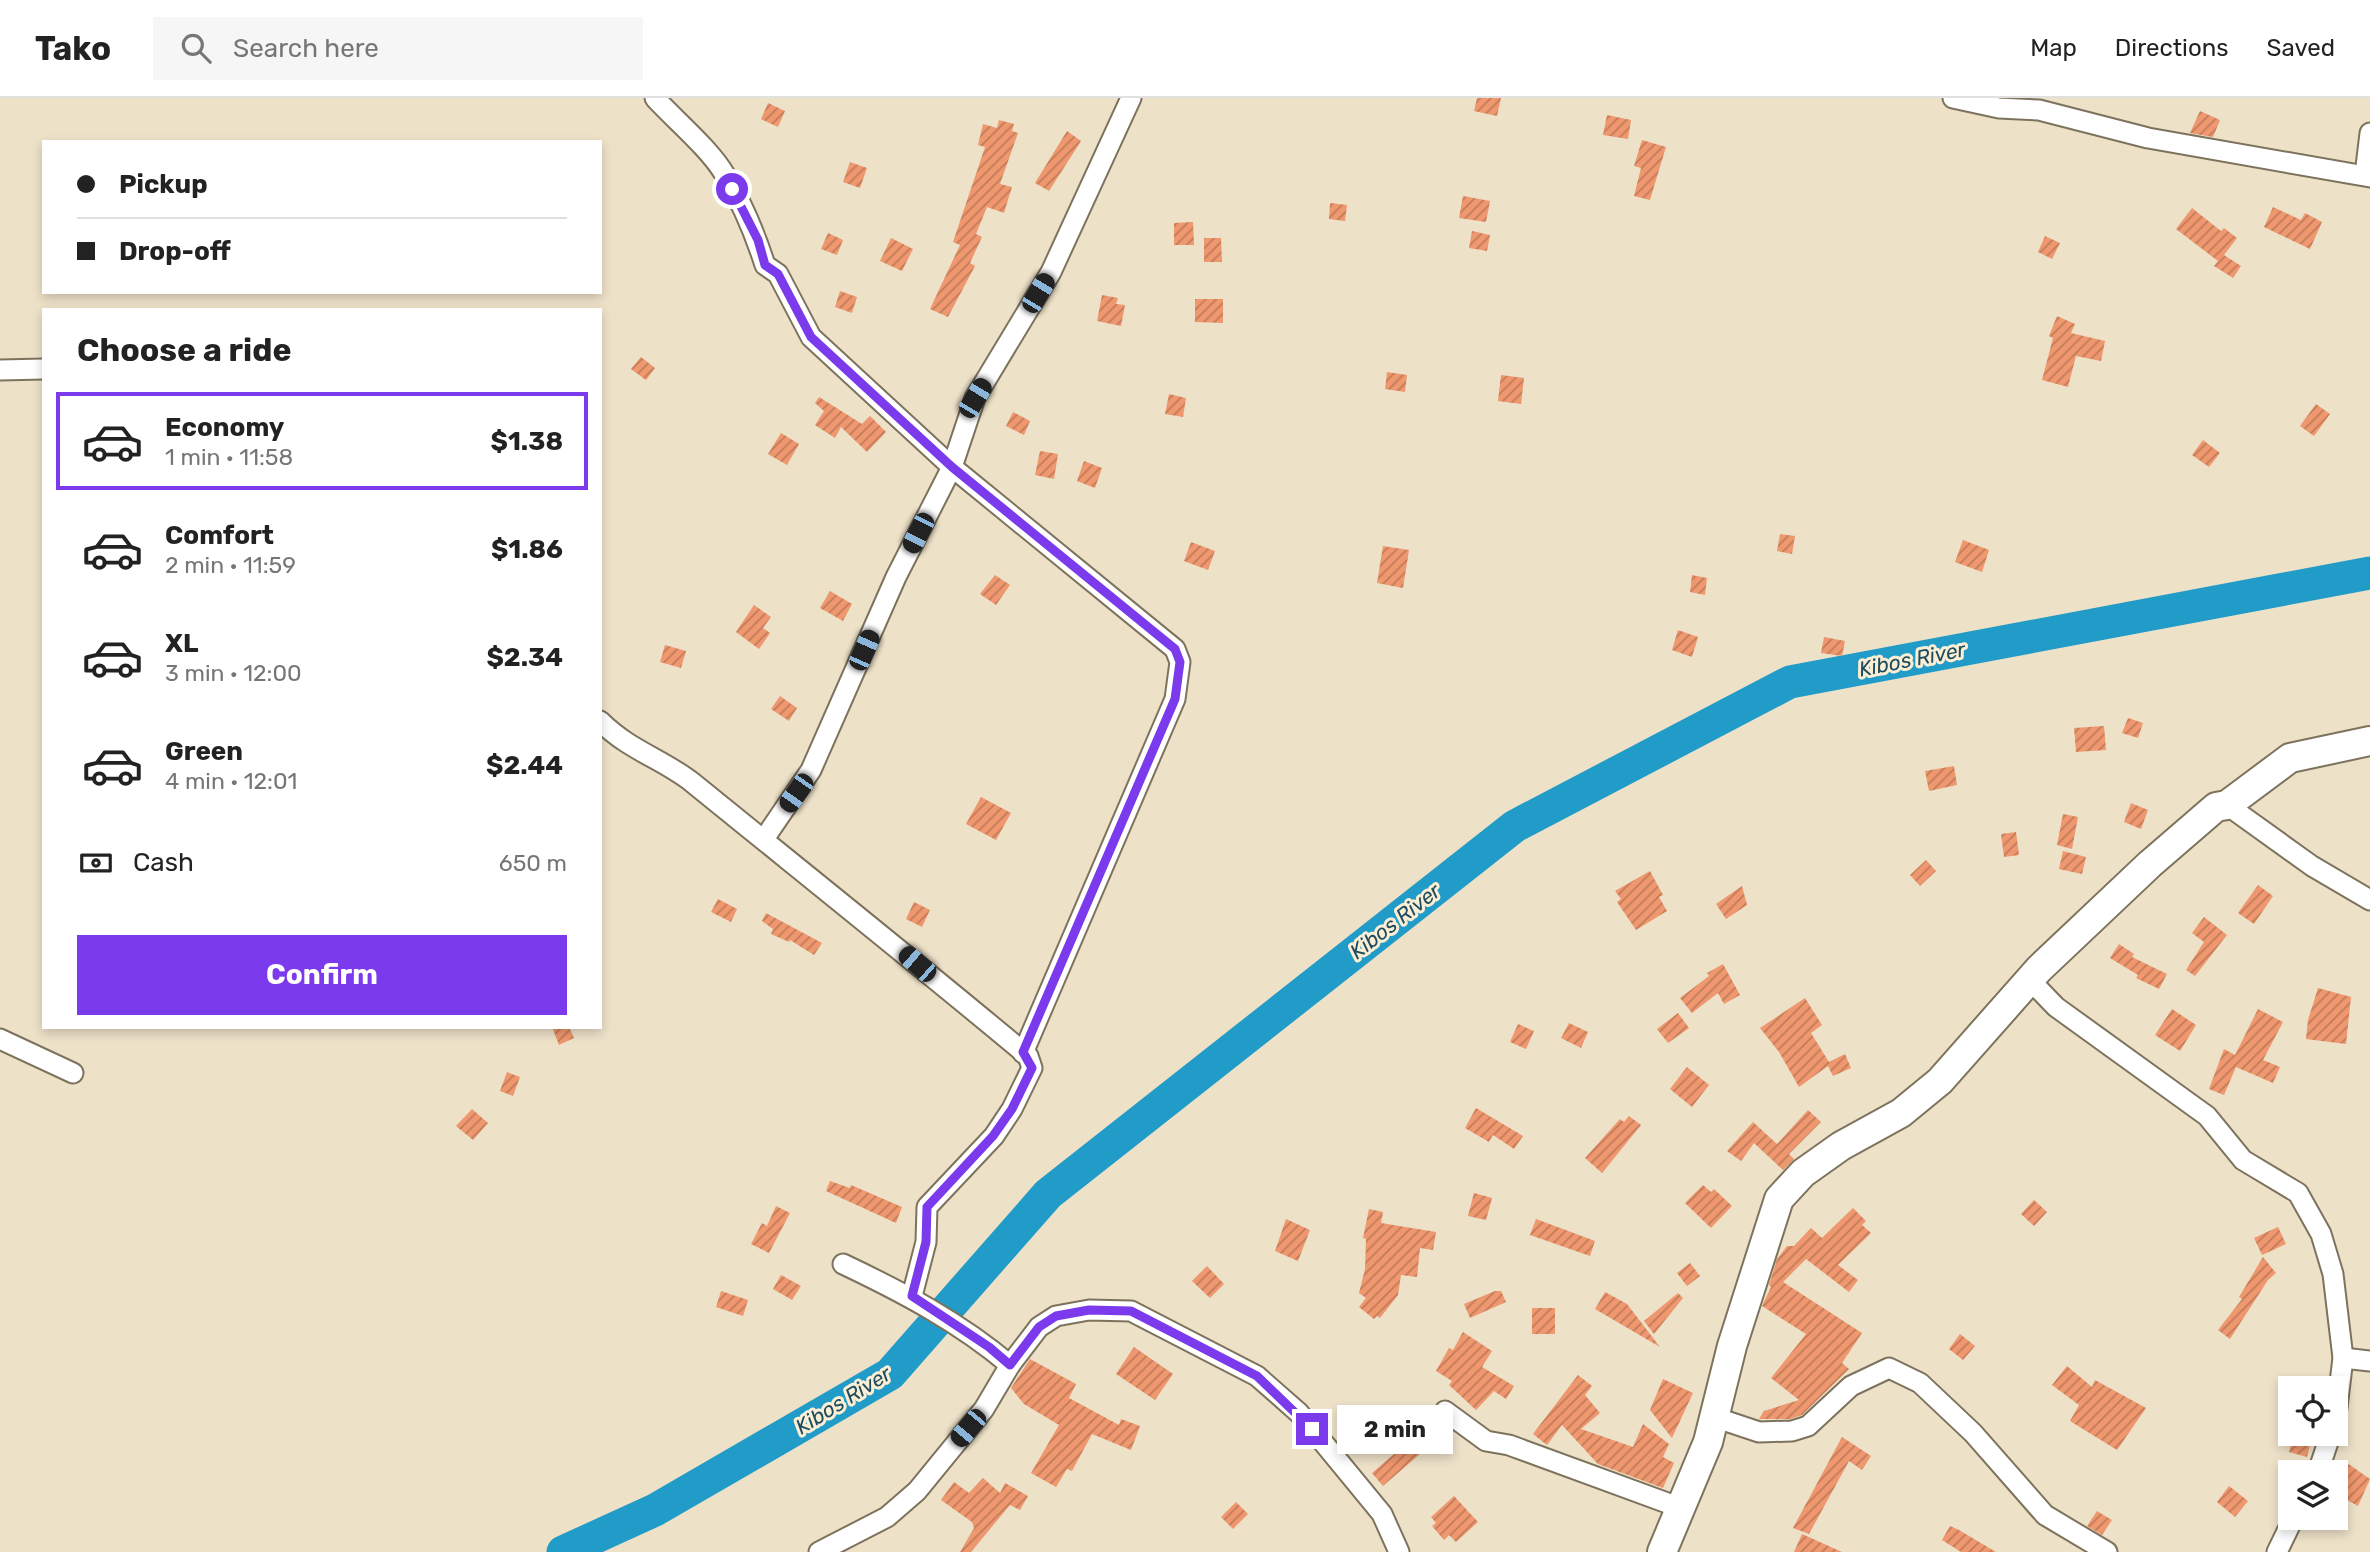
<!DOCTYPE html>
<meta charset="utf-8">
<style>
body{margin:0;font-family:Rubik,sans-serif;background:#f6f6f6;color:#222;height:100vh;display:flex;flex-direction:column;font-size:26px;white-space:nowrap}
*{box-sizing:border-box;margin:0}
p{font-size:23px;color:#767676}
.icon{flex:none;width:38px;height:38px;fill:none;stroke:currentColor;stroke-width:2;stroke-linecap:round;stroke-linejoin:round}
.map{position:relative;flex:1;overflow:hidden}
.side{position:absolute;left:42px;top:210px;width:560px;height:721px;display:flex;flex-direction:column;background:#fff;border-radius:0px;box-shadow:0 4px 10px #0003}
.side>*{flex:none}
.guide{position:absolute;left:42px;top:42px;width:560px;height:154px;border-radius:0px;box-shadow:0 4px 10px #0003;display:grid;align-content:center;height:154px;padding:0 35px;background:#fff}
.fabs{position:absolute;left:2278px;top:1278px;display:grid;gap:14px}
.fabs a{display:grid;place-items:center;width:70px;height:70px;border-radius:0px;background:#fff;box-shadow:0 4px 10px #0003;font-size:35px}
.end{position:absolute;width:32px;height:32px;margin:-16px;border:9px solid #7c3aed;background:#fff;box-shadow:0 0 0 4px #fff}
.from{border-radius:50%}
.bubble{position:absolute;height:49px;border-radius:0px;background:#fff;box-shadow:0 4px 10px #0003;font-size:23px;font-weight:700;line-height:49px;text-align:center}
.car{position:absolute;width:21px;height:42px;margin:-21px -10px;border-radius:9px;box-shadow:0 0 5px 2px #0007;background:linear-gradient(#222 24%,#8ab4d8 0 40%,#222 0 76%,#8ab4d8 0 86%,#222 0)}
.guide b{display:flex;align-items:center;gap:24px;height:66px;font-size:26px}
.guide b+b{border-top:2px solid #e0e0e0}
.guide i{width:18px;height:18px;background:#222}
ul{padding:0;list-style:none}
li{display:flex;align-items:center;gap:21px;height:98px;margin:0 14px 10px;padding:0 21px;border:4px solid transparent;border-radius:0px}
li div{flex:1}
li b{display:block;font-size:26px}
li em{font-style:normal;font-weight:700}
li.selected{border-color:#7c3aed}
li>.icon{width:63px;height:63px;stroke-width:1.5}
h2{padding:0 35px;font-size:32px;line-height:84px}
.pay{display:flex;align-items:center;gap:18px;height:77px;padding:0 35px;font-size:26px}
.pay p{margin-inline-start:auto}
.primary-button{display:flex;gap:14px;margin-top:auto;padding:14px 35px}
.primary-button a{flex:1;height:80px;border-radius:0px;background:#7c3aed;color:#fff;font-size:28px;font-weight:700;line-height:80px;text-align:center}
header{display:flex;align-items:center;gap:42px;box-sizing:border-box;height:98px;padding:0 35px;background:#fff;border-bottom:2px solid #e0e0e0}
header strong{font-size:33px}
nav{display:flex;gap:38px;margin-inline-start:auto;font-size:24px}
.search{width:490px;height:63px;background:#f6f6f6;display:flex;align-items:center;gap:18px;box-sizing:border-box;padding:0 24px;border-radius:0px;color:#767676;font-size:26px}
.map>svg:first-child{display:block}
.lines{fill:none;stroke-linecap:round;stroke-linejoin:round}
.river{stroke:#219bc8;stroke-width:33}
.building{fill:url(#building-hatch)}
.street-casing{stroke:#7d735d;stroke-width:23}
.secondary-casing{stroke:#7d735d;stroke-width:32}
.street{stroke:#fff;stroke-width:19}
.secondary{stroke:#fff;stroke-width:28}
.route{stroke:#7c3aed;stroke-width:9}
.labels{text-anchor:middle;dominant-baseline:central;stroke-width:6;stroke-linejoin:round;paint-order:stroke}
.water-label{font-size:21px;font-style:italic;fill:#1e4c5f;stroke:#faeed5}
</style>
<header>
<strong>Tako</strong>
<div class="search"><svg class="icon" aria-label="search" viewBox="0 0 24 24"><circle cx="10" cy="10" r="6"/><path d="M15 15l6 6"/></svg>Search here</div>
<nav><a>Map</a><a>Directions</a><a>Saved</a></nav>
</header>
<div class="map">
<svg width="2370" height="1454" viewBox="0 0 2370 1454">
<defs>
<pattern id="building-hatch" width="6" height="6" patternUnits="userSpaceOnUse" patternTransform="scale(1.75)"><rect width="6" height="6" fill="#ef976e"/><path d="M-1 1l2-2M0 6l6-6M5 7l2-2" fill="none" stroke="#c17b59"/></pattern>
</defs>
<rect width="100%" height="100%" fill="#ede1c8"/>
<g class="lines">
<path class="river" d="M563,1454L655,1412L890,1276L1048,1096L1515,728L1790,584L2370,475"/>
</g>
<g class="building">
<path d="M1477,0H1501L1497,18L1474,13Z"/>
<path d="M768,5L785,13L778,29L761,21Z"/>
<path d="M2200,13L2220,22L2213,39L2190,35Z"/>
<path d="M1607,17L1631,22L1628,41L1603,37Z"/>
<path d="M999,22L1014,26L1012,33L1018,35L1000,86L1012,89L1004,115L987,109L976,136L982,139L970,165L975,168L948,219L930,211L960,147L953,144L985,49L978,47L983,26L997,30Z"/>
<path d="M1067,33L1081,43L1049,93L1035,85Z"/>
<path d="M1642,42L1666,49L1650,102L1634,98L1641,70L1634,68Z"/>
<path d="M850,64L867,70L860,90L843,84Z"/>
<path d="M1463,98L1490,103L1486,124L1459,120Z"/>
<path d="M1330,105L1347,107L1345,123L1329,121Z"/>
<path d="M2273,109L2301,122L2305,115L2322,124L2310,151L2264,129Z"/>
<path d="M2192,110L2221,133L2224,130L2237,140L2224,157L2241,168L2233,180L2214,168L2218,163L2176,131Z"/>
<path d="M1193,124L1194,147H1174V125Z"/>
<path d="M1472,133L1490,137L1487,153L1469,150Z"/>
<path d="M828,135L843,142L837,157L821,151Z"/>
<path d="M2045,138L2060,145L2052,161L2038,154Z"/>
<path d="M891,140L913,151L902,173L880,163Z"/>
<path d="M1204,140H1221L1222,164H1204Z"/>
<path d="M840,193L857,199L852,215L835,209Z"/>
<path d="M1102,197L1118,200L1116,206L1125,207L1121,228L1097,223Z"/>
<path d="M1195,201H1223V225L1195,224Z"/>
<path d="M2057,218L2075,226L2071,235L2105,243L2101,263L2076,258L2068,289L2042,282L2053,240L2049,238Z"/>
<path d="M641,259L655,270L646,282L631,271Z"/>
<path d="M1387,274L1407,277L1405,294L1385,291Z"/>
<path d="M1501,277L1524,280L1521,306L1498,303Z"/>
<path d="M1169,296L1186,300L1183,319L1165,316Z"/>
<path d="M819,299L862,326L870,318L886,334L867,354L841,329L835,340L815,327L824,313L815,305Z"/>
<path d="M2316,306L2330,316L2314,338L2300,328Z"/>
<path d="M1013,314L1030,323L1024,337L1006,328Z"/>
<path d="M781,335L799,346L787,367L768,356Z"/>
<path d="M2203,342L2220,355L2209,369L2192,357Z"/>
<path d="M1040,353L1058,356L1054,381L1035,377Z"/>
<path d="M1084,363L1102,370L1095,390L1077,383Z"/>
<path d="M1780,436L1795,438L1792,456L1777,453Z"/>
<path d="M1963,442L1989,452L1982,474L1955,464Z"/>
<path d="M1191,444L1215,453L1208,472L1184,463Z"/>
<path d="M1383,448L1409,452L1403,490L1377,485Z"/>
<path d="M995,477L1010,487L996,507L980,496Z"/>
<path d="M1692,477L1707,480L1705,497L1690,494Z"/>
<path d="M830,493L852,506L843,523L820,510Z"/>
<path d="M754,507L771,519L763,530L770,535L759,551L736,534Z"/>
<path d="M1678,532L1698,539L1692,559L1672,552Z"/>
<path d="M1824,539L1845,543L1842,558L1821,555Z"/>
<path d="M665,547L686,553L681,570L660,564Z"/>
<path d="M780,598L797,610L789,623L771,611Z"/>
<path d="M2128,620L2143,625L2138,640L2122,635Z"/>
<path d="M2104,628L2106,652L2076,654L2074,630Z"/>
<path d="M1954,668L1957,687L1929,693L1925,673Z"/>
<path d="M981,699L1011,715L996,742L966,726Z"/>
<path d="M2131,705L2148,712L2141,731L2124,724Z"/>
<path d="M2063,716L2078,719L2072,751L2057,747Z"/>
<path d="M2016,734L2019,757L2004,759L2001,736Z"/>
<path d="M2063,753L2086,759L2082,776L2059,771Z"/>
<path d="M1926,762L1936,773L1920,788L1910,777Z"/>
<path d="M1650,773L1663,797L1659,799L1667,813L1636,832L1617,804L1621,801L1615,793Z"/>
<path d="M2258,787L2273,798L2254,826L2238,815Z"/>
<path d="M1742,788L1747,807L1726,821L1716,806Z"/>
<path d="M718,801L737,811L731,824L711,814Z"/>
<path d="M914,804L930,812L922,829L906,821Z"/>
<path d="M766,815L822,845L814,857L790,842L789,844L771,836L773,831L762,823Z"/>
<path d="M2204,819L2227,837L2195,878L2186,872L2204,844L2192,835Z"/>
<path d="M2119,846L2134,856L2132,859L2167,876L2159,891L2136,880L2138,877L2110,860Z"/>
<path d="M1723,866L1740,897L1724,906L1718,895L1692,915L1680,900L1709,878L1707,875Z"/>
<path d="M2318,890L2351,899L2346,946L2306,941L2308,922Z"/>
<path d="M1805,900L1822,927L1811,935L1829,964L1845,956L1851,970L1833,978L1828,968L1799,989L1779,954L1760,930Z"/>
<path d="M2172,911L2196,927L2180,953L2155,937Z"/>
<path d="M2258,911L2283,924L2263,962L2280,969L2273,985L2236,969L2224,997L2209,991L2224,951L2235,957Z"/>
<path d="M1678,915L1689,930L1668,945L1657,931Z"/>
<path d="M1569,925L1588,934L1581,950L1561,940Z"/>
<path d="M1518,926L1534,933L1526,951L1510,944Z"/>
<path d="M552,929H569L574,940L559,947Z"/>
<path d="M1687,969L1709,987L1692,1009L1670,991Z"/>
<path d="M507,974L520,979L513,998L500,993Z"/>
<path d="M1476,1010L1523,1038L1514,1051L1493,1037L1489,1044L1465,1030Z"/>
<path d="M472,1011L488,1025L473,1042L456,1028Z"/>
<path d="M1808,1012L1821,1024L1789,1056L1794,1061L1783,1072L1754,1045L1741,1063L1727,1053L1753,1024L1777,1046Z"/>
<path d="M1629,1018L1641,1027L1602,1075L1585,1060L1620,1021L1624,1024Z"/>
<path d="M830,1083L850,1090L851,1087L902,1109L896,1125L826,1093Z"/>
<path d="M1703,1087L1711,1094L1714,1091L1732,1108L1711,1130L1685,1105Z"/>
<path d="M1474,1095L1492,1100L1486,1122L1468,1118Z"/>
<path d="M2034,1102L2047,1114L2034,1128L2021,1116Z"/>
<path d="M776,1108L790,1115L769,1155L751,1146L762,1125L767,1128Z"/>
<path d="M1853,1110L1866,1123L1862,1127L1871,1135L1838,1167L1858,1182L1849,1194L1806,1161L1783,1184L1862,1235L1842,1265L1849,1271L1802,1317L1790,1321H1759L1764,1313L1799,1302L1771,1280L1806,1236L1762,1208L1771,1189L1769,1187L1777,1161L1787,1148H1794L1811,1130L1822,1140Z"/>
<path d="M1369,1111L1383,1114L1381,1125L1436,1134L1433,1152L1420,1150L1417,1179L1401,1177L1398,1197L1380,1220L1377,1218L1374,1221L1359,1209L1366,1200L1359,1195L1365,1171L1366,1141L1363,1140Z"/>
<path d="M1286,1121L1310,1132L1298,1163L1275,1153Z"/>
<path d="M1536,1121L1595,1143L1590,1158L1530,1137Z"/>
<path d="M2278,1129L2286,1146L2262,1157L2254,1140Z"/>
<path d="M2263,1159L2276,1175L2268,1182L2230,1241L2218,1232L2242,1201L2239,1199Z"/>
<path d="M1690,1165L1700,1178L1687,1188L1677,1175Z"/>
<path d="M1207,1168L1224,1186L1210,1200L1192,1183Z"/>
<path d="M781,1177L801,1188L792,1202L773,1191Z"/>
<path d="M721,1193L748,1202L743,1218L716,1209Z"/>
<path d="M1495,1193H1501L1506,1204L1470,1220L1464,1206Z"/>
<path d="M1605,1194L1627,1206L1660,1249L1595,1211Z"/>
<path d="M1678,1195L1683,1200L1654,1236L1644,1223Z"/>
<rect x="1532" y="1210" width="23" height="26"/>
<path d="M1463,1234L1492,1253L1482,1269L1514,1288L1506,1301L1494,1293L1476,1312L1449,1287L1452,1283L1436,1273L1449,1250L1453,1252Z"/>
<path d="M1960,1236L1975,1248L1963,1262L1949,1251Z"/>
<path d="M1134,1249L1173,1276L1155,1302L1116,1276Z"/>
<path d="M1030,1261L1076,1286L1069,1300L1119,1327L1121,1321L1140,1328L1131,1352L1092,1336L1072,1373L1067,1371L1056,1389L1031,1375L1059,1327L1024,1306L1011,1290Z"/>
<path d="M2067,1268L2092,1289L2095,1282L2146,1310L2117,1352L2070,1323L2079,1307L2052,1287Z"/>
<path d="M1578,1277L1592,1288L1585,1297L1600,1315L1581,1331L1633,1349L1643,1326L1669,1346L1663,1359L1674,1365L1663,1390L1598,1366L1562,1327L1547,1347L1533,1336Z"/>
<path d="M1663,1281L1693,1295L1672,1340L1650,1312Z"/>
<path d="M2294,1335L2312,1339L2307,1359L2289,1354Z"/>
<path d="M1842,1339L1871,1358L1862,1372L1849,1363L1809,1436L1793,1430Z"/>
<path d="M1409,1343L1421,1355L1383,1388L1372,1375Z"/>
<path d="M2347,1365L2370,1381L2358,1408L2336,1396V1386Z"/>
<path d="M983,1380L1000,1395L1005,1385L1028,1398L1020,1412L1010,1407L971,1454H960L974,1430L972,1424L941,1402L954,1384L969,1395Z"/>
<path d="M2229,1388L2248,1403L2235,1419L2217,1404Z"/>
<path d="M1454,1398L1478,1424L1456,1444L1449,1437L1444,1442L1432,1428L1436,1425L1431,1419Z"/>
<path d="M1236,1404L1248,1416L1233,1431L1221,1419Z"/>
<path d="M2097,1413L2112,1422L2102,1437L2087,1428Z"/>
<path d="M1950,1428L1959,1432L1996,1454H1961L1942,1442Z"/>
<path d="M1802,1436L1842,1454H1794Z"/>
</g>
<g class="lines">
<g class="street-casing">
<g id="street">
<path d="M655,0C676,23 710,51 725,77C741,103 756,139 765,167L778,176L811,239L952,369L1175,551L1180,564L1175,601L1023,955"/>
<path d="M1953,0L1999,10L2039,12L2148,40L2370,79"/>
<path d="M2365,77L2370,35"/>
<path d="M0,272L44,271"/>
<path d="M600,623C630,653 663,661 693,685C805,776 918,866 1028,958L1032,970L1012,1011L994,1038L927,1109L926,1144L912,1198"/>
<path d="M2227,707L2312,768L2370,802"/>
<path d="M764,741L811,672L896,479L952,369L975,300L1051,174L1131,0"/>
<path d="M2030,882L2056,909L2207,1018L2243,1062L2298,1095L2321,1136L2333,1176L2343,1260L2336,1318"/>
<path d="M0,941L73,975"/>
<path d="M843,1166C902,1194 959,1224 1010,1267L1039,1229L1056,1218L1089,1212L1131,1213L1257,1278L1299,1315L1382,1416L1399,1454"/>
<path d="M2343,1260L2370,1263"/>
<path d="M1445,1313L1486,1343L1509,1347L1681,1410"/>
<path d="M1714,1319L1759,1334L1792,1333L1808,1328L1851,1288L1889,1270L1920,1285L1973,1335L2045,1417L2107,1454"/>
<path d="M2318,1374L2331,1335"/>
<path d="M819,1454L887,1419L917,1393L984,1311L1010,1267"/>
<path d="M2277,1454L2294,1419"/>
</g>
</g>
<g class="secondary-casing">
<path id="secondary" d="M1662,1454L1708,1344L1732,1248L1779,1101L1803,1075L1841,1048L1901,1015L1940,983L2039,871L2150,766L2216,709L2227,707L2290,660L2370,643"/>
</g>
<use href="#street" class="street"/>
<use href="#secondary" class="secondary"/>
</g>
<g class="lines">
<path class="route" d="M732,91L758,142L765,167L778,176L811,239L952,369L1175,551L1180,564L1175,601L1023,954L1032,970L1012,1011L993,1038L927,1109L926,1144L912,1198L989,1249L1010,1267L1039,1229L1056,1218L1089,1212L1131,1213L1257,1278L1312,1331"/>
</g>
<g class="labels">
<g class="water-label">
<text transform="translate(1912 561) rotate(-11)">Kibos River</text>
<text transform="translate(1395 823) rotate(-38)">Kibos River</text>
<text transform="translate(843 1302) rotate(-32)">Kibos River</text>
</g>
</g>
</svg>
<div class="fabs">
<a><svg class="icon" aria-label="locate" viewBox="0 0 24 24"><circle cx="12" cy="12" r="6"/><path d="M12 2v4M12 18v4M2 12h4M18 12h4"/></svg></a>
<a><svg class="icon" aria-label="layers" viewBox="0 0 24 24"><path d="M12 4l9 5-9 5-9-5zM3 14l9 5 9-5"/></svg></a>
</div>
<i class="end from" style="left:732px;top:91px"></i>
<i class="end" style="left:1312px;top:1331px"></i>
<div class="bubble" style="left:1337px;top:1307px;width:116px">2 min</div>
<i class="car" style="left:1038px;top:195px;rotate:31deg"></i>
<i class="car" style="left:975px;top:300px;rotate:31deg"></i>
<i class="car" style="left:918px;top:435px;rotate:207deg"></i>
<i class="car" style="left:864px;top:552px;rotate:24deg"></i>
<i class="car" style="left:796px;top:695px;rotate:215deg"></i>
<i class="car" style="left:917px;top:866px;rotate:311deg"></i>
<i class="car" style="left:968px;top:1330px;rotate:220deg"></i>
<div class="guide">
<b><i class="from"></i>Pickup</b>
<b><i></i>Drop-off</b>
</div>
<section class="side">
<h2>Choose a ride</h2>
<ul>
<li class="selected"><svg class="icon" aria-label="car" viewBox="0 0 24 24"><path d="M5 17H2v-5l4-1 3-4h7l3 4 3 1v5h-3M9 17h6M6 11h13"/><circle cx="7" cy="17" r="2"/><circle cx="17" cy="17" r="2"/></svg><div><b>Economy</b><p>1 min · 11:58</p></div><em>$1.38</em></li>
<li><svg class="icon" aria-label="car" viewBox="0 0 24 24"><path d="M5 17H2v-5l4-1 3-4h7l3 4 3 1v5h-3M9 17h6M6 11h13"/><circle cx="7" cy="17" r="2"/><circle cx="17" cy="17" r="2"/></svg><div><b>Comfort</b><p>2 min · 11:59</p></div><em>$1.86</em></li>
<li><svg class="icon" aria-label="car" viewBox="0 0 24 24"><path d="M5 17H2v-5l4-1 3-4h7l3 4 3 1v5h-3M9 17h6M6 11h13"/><circle cx="7" cy="17" r="2"/><circle cx="17" cy="17" r="2"/></svg><div><b>XL</b><p>3 min · 12:00</p></div><em>$2.34</em></li>
<li><svg class="icon" aria-label="car" viewBox="0 0 24 24"><path d="M5 17H2v-5l4-1 3-4h7l3 4 3 1v5h-3M9 17h6M6 11h13"/><circle cx="7" cy="17" r="2"/><circle cx="17" cy="17" r="2"/></svg><div><b>Green</b><p>4 min · 12:01</p></div><em>$2.44</em></li>
</ul>
<div class="pay"><svg class="icon" aria-label="cash" viewBox="0 0 24 24"><path d="M3 7h18v10H3z"/><circle cx="12" cy="12" r="2"/></svg>Cash<p>650 m</p></div>
<div class="primary-button"><a>Confirm</a></div>
</section>
</div>
